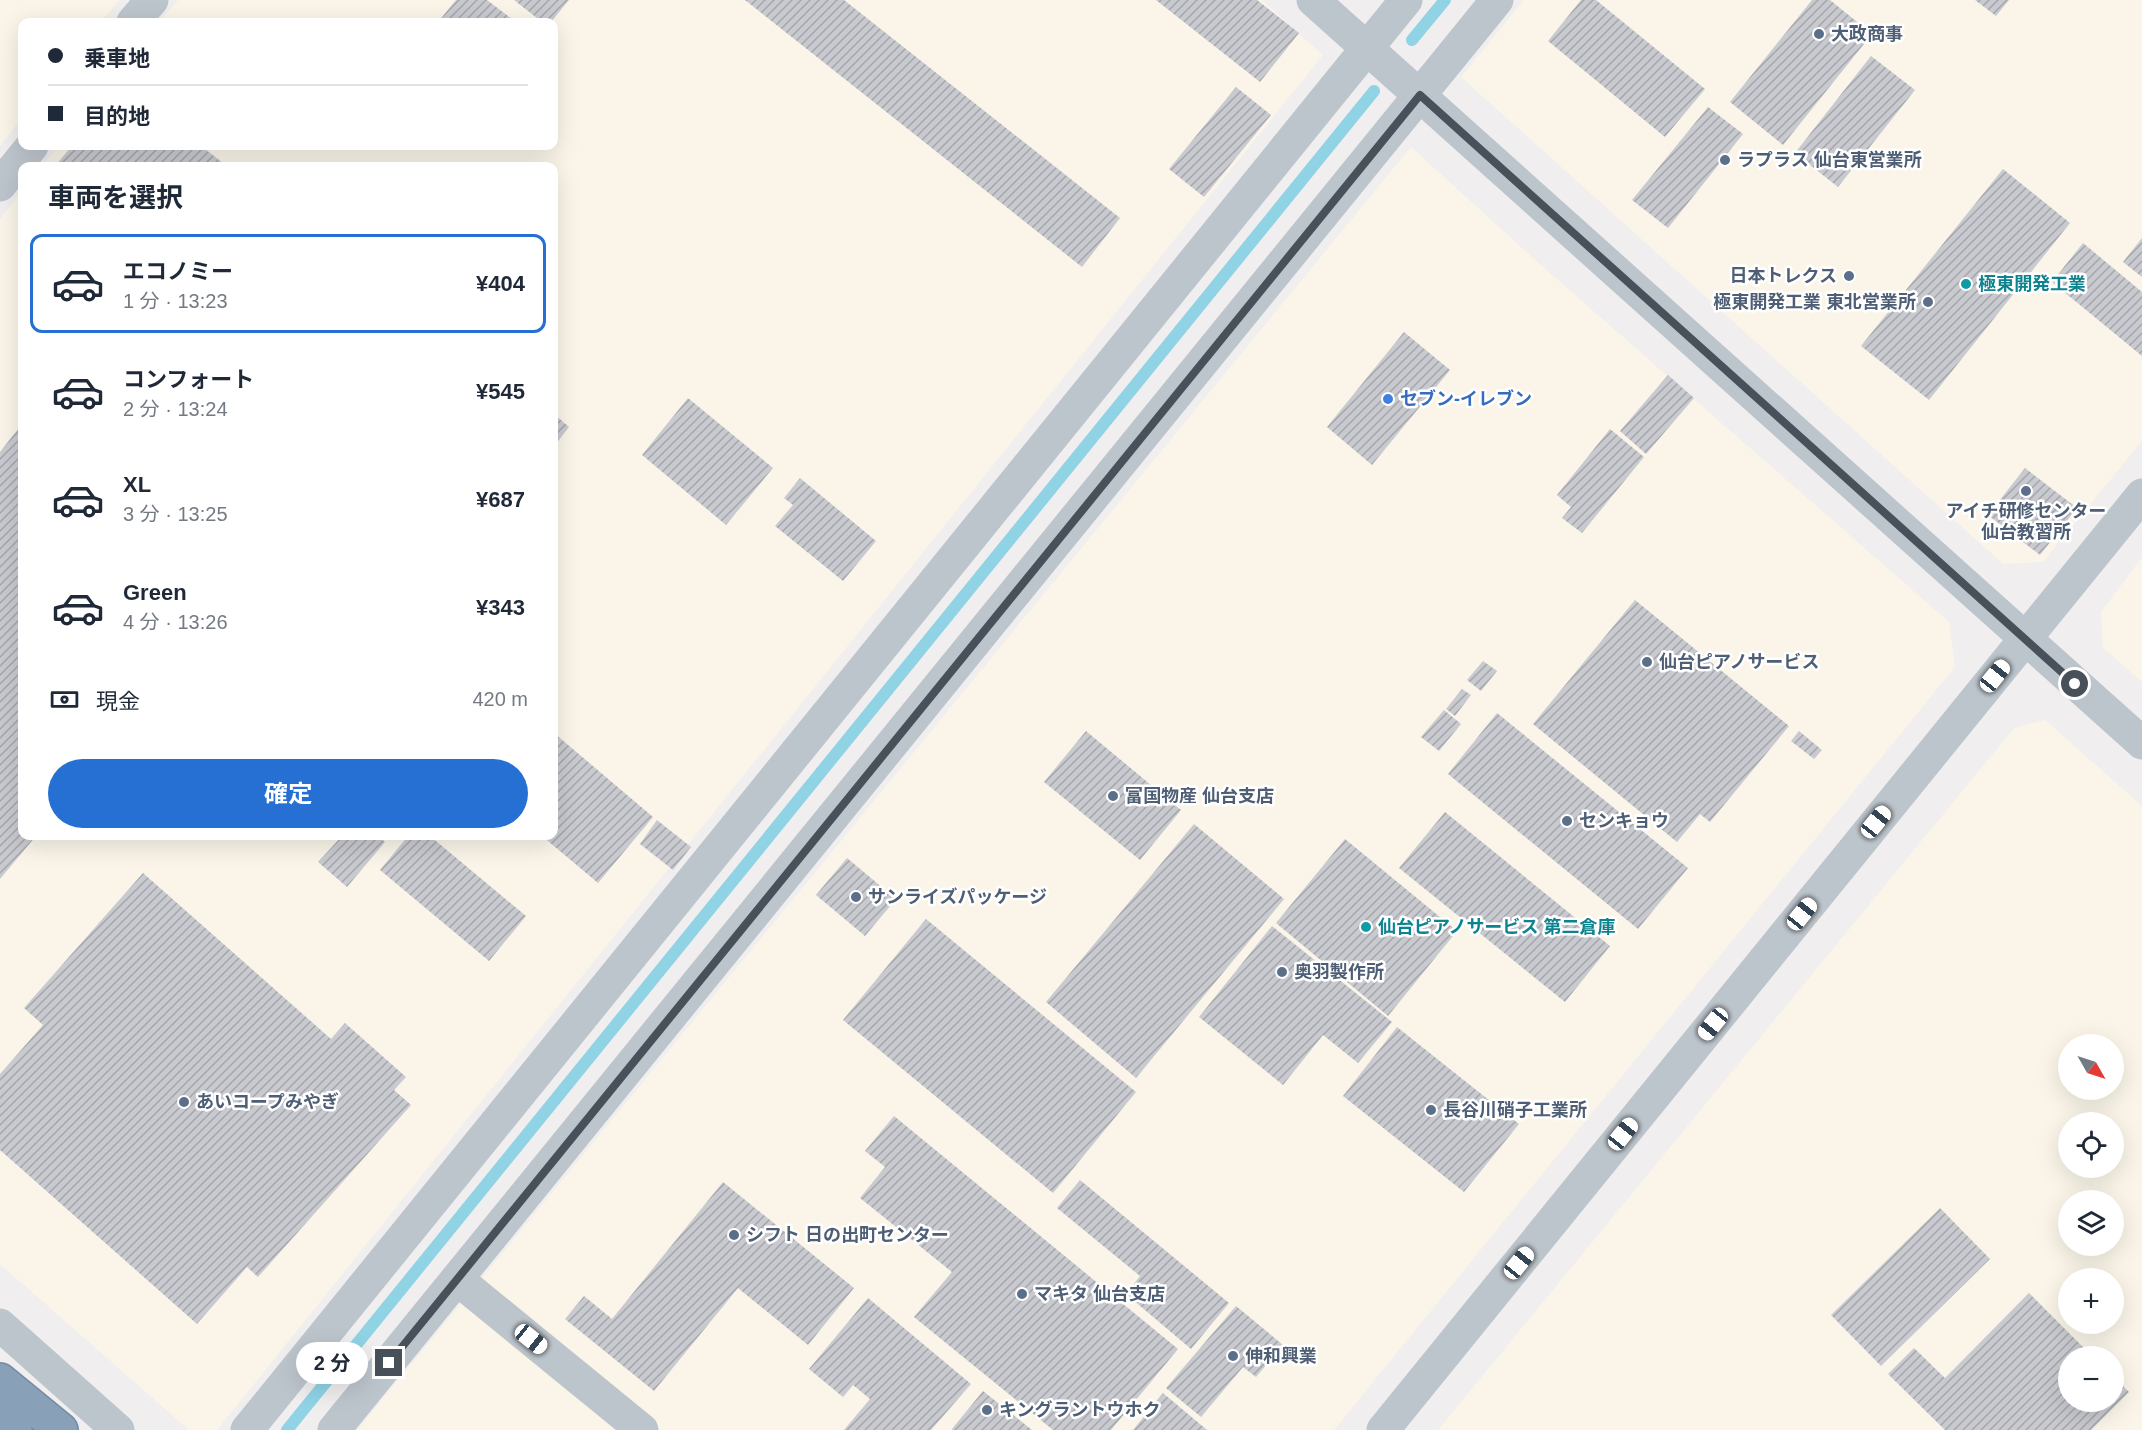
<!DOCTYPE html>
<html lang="ja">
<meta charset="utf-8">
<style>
body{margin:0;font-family:Helvetica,"Noto Sans JP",sans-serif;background:#f2f2f3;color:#1f2937;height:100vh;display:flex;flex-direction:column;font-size:22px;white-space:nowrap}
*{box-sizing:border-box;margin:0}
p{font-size:20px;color:#747a83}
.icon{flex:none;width:33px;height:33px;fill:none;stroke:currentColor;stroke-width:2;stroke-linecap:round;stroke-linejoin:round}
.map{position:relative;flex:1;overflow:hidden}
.panel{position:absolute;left:18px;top:162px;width:540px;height:678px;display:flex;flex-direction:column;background:#fff;border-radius:12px;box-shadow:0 6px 24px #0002}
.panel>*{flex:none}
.hud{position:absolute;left:18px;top:18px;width:540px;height:132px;border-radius:12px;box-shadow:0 6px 24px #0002;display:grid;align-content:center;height:132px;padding:0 30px;background:#fff}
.needle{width:39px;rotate:129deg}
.buttons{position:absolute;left:2058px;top:1034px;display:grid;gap:12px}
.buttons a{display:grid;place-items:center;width:66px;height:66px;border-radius:50%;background:#fff;box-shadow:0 6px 24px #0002;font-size:30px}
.end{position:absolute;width:27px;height:27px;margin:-14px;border:8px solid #48515a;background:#fff;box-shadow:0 0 0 3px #fff}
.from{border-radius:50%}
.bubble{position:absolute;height:42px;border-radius:21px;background:#fff;box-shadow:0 6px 24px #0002;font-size:20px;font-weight:700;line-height:42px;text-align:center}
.car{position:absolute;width:18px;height:36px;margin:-18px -9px;border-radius:8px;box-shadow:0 0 4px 2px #0007;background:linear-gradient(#fff 24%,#345 0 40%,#fff 0 76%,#345 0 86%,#fff 0)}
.hud b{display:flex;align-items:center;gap:21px;height:57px;font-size:22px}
.hud b+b{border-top:2px solid #e0e1e3}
.hud i{width:15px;height:15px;background:#1f2937}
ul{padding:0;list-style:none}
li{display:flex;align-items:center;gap:18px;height:99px;margin:0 12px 9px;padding:0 18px;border:3px solid transparent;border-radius:12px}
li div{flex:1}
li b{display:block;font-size:22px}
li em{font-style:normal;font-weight:700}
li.selected{border-color:#2670d3}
li>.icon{width:54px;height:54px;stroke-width:1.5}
h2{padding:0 30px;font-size:27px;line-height:72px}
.pay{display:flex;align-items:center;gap:15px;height:66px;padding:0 30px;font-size:22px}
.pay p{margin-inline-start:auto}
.button{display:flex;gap:12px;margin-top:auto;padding:12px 30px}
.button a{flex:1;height:69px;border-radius:36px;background:#2670d3;color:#fff;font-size:24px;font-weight:700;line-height:69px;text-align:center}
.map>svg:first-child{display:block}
.commercial{fill:#faf5e8;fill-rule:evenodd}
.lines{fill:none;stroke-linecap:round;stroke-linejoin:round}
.stream{stroke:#8fd3e5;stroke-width:12}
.building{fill:url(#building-hatch)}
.highway-casing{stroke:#748ba5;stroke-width:36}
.minor{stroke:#bdc5cc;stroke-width:33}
.highway{stroke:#89a0b9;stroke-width:33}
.route{stroke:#48515a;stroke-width:8}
.service-dot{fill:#5c6f8a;stroke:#fff;stroke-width:2}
.culture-dot{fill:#0f9aa8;stroke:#fff;stroke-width:2}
.shop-dot{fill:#3f7fe0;stroke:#fff;stroke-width:2}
.labels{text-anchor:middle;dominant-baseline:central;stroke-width:5;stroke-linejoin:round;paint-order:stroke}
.service-label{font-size:18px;font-weight:bold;fill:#4e5e75;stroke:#fff;text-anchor:start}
.culture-label{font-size:18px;font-weight:bold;fill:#0d838f;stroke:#fff;text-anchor:start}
.shop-label{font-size:18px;font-weight:bold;fill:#366cbe;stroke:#fff;text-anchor:start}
</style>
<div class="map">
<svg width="2142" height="1430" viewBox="0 0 2142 1430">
<defs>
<pattern id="building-hatch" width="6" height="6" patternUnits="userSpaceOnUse" patternTransform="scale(1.5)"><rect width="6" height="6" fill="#c9cad0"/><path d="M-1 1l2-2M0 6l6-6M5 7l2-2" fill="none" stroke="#a5a6ac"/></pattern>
</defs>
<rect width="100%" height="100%" fill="#f0eeee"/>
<g class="commercial">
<path d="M0,0H120L101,22H22V118L0,146Z"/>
<path d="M178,0H1262L1323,55L217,1430H189L0,1264V219L22,191V836H554V166H42L59,146H554V22H159Z"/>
<path d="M1524,0H2142V441L2043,562L2003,564L1461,77Z"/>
<path d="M1411,147L1543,267L1949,622L1955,667L1334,1430H357Z"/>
<path d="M2142,557V682L2103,648L2101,612Z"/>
<path d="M2045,720L2142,806V1430H1438L2014,728ZM2068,1044H2114V1089H2068ZM2068,1122H2114V1167H2068ZM2068,1200H2114V1245H2068ZM2068,1278H2114V1323H2068ZM2068,1356H2114V1401H2068Z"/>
</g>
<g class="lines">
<g class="stream">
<path d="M1412,40L1445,0"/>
<path d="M287,1430L1374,91"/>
</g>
</g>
<g class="building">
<path d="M456,0H487L516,22H438Z"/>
<path d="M514,0H569L551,22H542Z"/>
<path d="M745,0H844L1120,218L1082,267Z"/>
<path d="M1156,0H1257L1299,33L1260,82Z"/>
<path d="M1581,0H1596L1705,89L1665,137L1548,41Z"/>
<path d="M1812,0H1830L1872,34L1783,145L1730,102Z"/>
<path d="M1975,0H2009L1996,16Z"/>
<path d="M1871,56L1915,90L1838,187L1795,153Z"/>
<path d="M1236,87L1271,115L1204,197L1169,169Z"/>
<path d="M1708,107L1743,134L1668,228L1632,200Z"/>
<path d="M72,146H201L227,166H55Z"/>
<path d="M2003,169L2070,223L1929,400L1861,346Z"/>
<path d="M2142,238V277L2123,262Z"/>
<path d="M2083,243L2142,292V356L2052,282Z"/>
<path d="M1404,332L1450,370L1372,465L1327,427Z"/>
<path d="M1668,375L1694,398L1646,454L1620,431Z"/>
<path d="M688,398L773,468L726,525L642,455Z"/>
<path d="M554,414L569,427L554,446Z"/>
<path d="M22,424V836H36L0,879V452Z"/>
<path d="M1610,429L1644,457L1582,533L1562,518L1571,507L1557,495Z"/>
<path d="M2025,468L2077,508L2040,555L1988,515Z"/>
<path d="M800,478L876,541L843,581L775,526L793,505L784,498Z"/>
<path d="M1635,600L1789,726L1710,822L1700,814L1677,842L1533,724Z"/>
<path d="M1483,661L1497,671L1481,691L1467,680Z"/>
<path d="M1462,689L1471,695L1455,716L1446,709Z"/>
<path d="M1444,710L1461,724L1439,751L1421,737Z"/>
<path d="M1497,713L1688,868L1638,929L1448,774Z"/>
<path d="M1086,731L1181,810L1140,860L1044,782Z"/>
<path d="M1799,731L1822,750L1814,759L1791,741Z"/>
<path d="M554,733L653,817L598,883L542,836H554Z"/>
<path d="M1445,812L1610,946L1565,1002L1399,868Z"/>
<path d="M657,820L691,847L673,870L640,844Z"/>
<path d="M1194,824L1284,899L1136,1078L1046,1002Z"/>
<path d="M342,836H378L385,842L347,887L318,862Z"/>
<path d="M408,836H430L526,916L489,961L380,870Z"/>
<path d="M1345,839L1457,931L1388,1016L1276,923Z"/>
<path d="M847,858L896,899L865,936L816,895Z"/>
<path d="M143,873L331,1039L345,1023L406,1077L394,1090L411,1105L258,1277L247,1267L197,1324L0,1150V1074L43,1025L24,1008Z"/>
<path d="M926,919L1136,1092L1053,1193L843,1020Z"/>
<path d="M1272,926L1392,1022L1358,1063L1323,1035L1283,1085L1199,1017Z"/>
<path d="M1397,1027L1519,1124L1464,1192L1343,1096Z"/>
<path d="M894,1116L1178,1349L1111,1430H1053L914,1317L952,1272L860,1198L885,1167L865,1151Z"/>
<path d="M1080,1180L1229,1303L1191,1349L1126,1294L1140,1276L1057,1208Z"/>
<path d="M723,1182L854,1288L808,1345L738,1288L654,1391L565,1319L584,1296L612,1319Z"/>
<path d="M1940,1208L1990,1259L1881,1366L1831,1315Z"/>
<path d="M2029,1293L2092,1356H2068V1401H2114V1377L2129,1392L2091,1430H1945L1888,1374L1914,1348L1945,1378Z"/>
<path d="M868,1298L971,1384L931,1430H844L870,1399L853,1385L843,1397L809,1369Z"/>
<path d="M1236,1306L1283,1345L1256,1377L1243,1367L1201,1417L1166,1388Z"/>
<path d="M983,1391L1032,1430H953L952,1429Z"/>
<path d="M1163,1393L1207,1430H1133Z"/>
</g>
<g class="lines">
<g class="highway-casing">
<g id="highway">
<path d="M0,1380L61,1430"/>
<path d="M0,1414L15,1430"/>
</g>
</g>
<g class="minor">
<path d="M1313,0L2142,743"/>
<path d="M133,22L152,0"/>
<path d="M0,185L32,146"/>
<path d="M457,1279L642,1430"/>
<path d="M0,1325L118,1430"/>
<path d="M247,1430L1406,0"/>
<path d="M334,1430L1497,0"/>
<path d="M1383,1430L2142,495"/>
</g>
<use href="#highway" class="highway"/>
</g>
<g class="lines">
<path class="route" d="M389,1363L1420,95L2075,684"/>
</g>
<g class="service-dot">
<circle cx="1819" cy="34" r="6"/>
<circle cx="1725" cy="160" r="6"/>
<circle cx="1849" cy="276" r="6"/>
<circle cx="1928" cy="302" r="6"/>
<circle cx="2026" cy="491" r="6"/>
<circle cx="1647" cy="662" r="6"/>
<circle cx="1113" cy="796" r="6"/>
<circle cx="1567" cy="821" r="6"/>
<circle cx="856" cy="897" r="6"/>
<circle cx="1282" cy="972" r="6"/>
<circle cx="184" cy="1102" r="6"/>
<circle cx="1431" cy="1110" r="6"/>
<circle cx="734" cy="1235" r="6"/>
<circle cx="1022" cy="1294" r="6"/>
<circle cx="1233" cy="1356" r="6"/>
<circle cx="987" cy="1410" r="6"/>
</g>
<g class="culture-dot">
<circle cx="1966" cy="284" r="6"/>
<circle cx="1366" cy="927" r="6"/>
</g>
<circle class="shop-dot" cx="1388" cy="399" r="6"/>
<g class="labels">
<g class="service-label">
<text x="1831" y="34">大政商事</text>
<text x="1737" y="160">ラプラス 仙台東営業所</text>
<text x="1837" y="276" text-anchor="end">日本トレクス</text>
<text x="1916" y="302" text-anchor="end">極東開発工業 東北営業所</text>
<text x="2026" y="511" text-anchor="middle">アイチ研修センター<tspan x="2026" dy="21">仙台教習所</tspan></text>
<text x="1659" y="662">仙台ピアノサービス</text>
<text x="1125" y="796">富国物産 仙台支店</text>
<text x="1579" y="821">センキョウ</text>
<text x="868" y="897">サンライズパッケージ</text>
<text x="1294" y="972">奥羽製作所</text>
<text x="196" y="1102">あいコープみやぎ</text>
<text x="1443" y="1110">長谷川硝子工業所</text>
<text x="746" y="1235">シフト 日の出町センター</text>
<text x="1034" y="1294">マキタ 仙台支店</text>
<text x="1245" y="1356">伸和興業</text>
<text x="999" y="1410">キングラントウホク</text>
</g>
<g class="culture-label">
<text x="1978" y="284">極東開発工業</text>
<text x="1378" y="927">仙台ピアノサービス 第二倉庫</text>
</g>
<g class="shop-label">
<text x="1400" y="399">セブン-イレブン</text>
</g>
</g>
</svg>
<div class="buttons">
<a><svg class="needle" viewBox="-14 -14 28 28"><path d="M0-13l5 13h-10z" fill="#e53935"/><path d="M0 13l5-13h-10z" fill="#747a83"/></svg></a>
<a><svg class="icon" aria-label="locate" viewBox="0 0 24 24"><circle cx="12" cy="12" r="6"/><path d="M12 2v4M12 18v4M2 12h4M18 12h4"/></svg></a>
<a><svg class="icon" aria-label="layers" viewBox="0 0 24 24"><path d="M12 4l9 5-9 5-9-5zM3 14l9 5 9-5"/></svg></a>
<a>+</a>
<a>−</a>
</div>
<i class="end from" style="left:2075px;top:684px"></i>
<i class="end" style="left:389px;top:1363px"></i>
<div class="bubble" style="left:296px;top:1342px;width:72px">2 分</div>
<i class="car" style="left:1995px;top:676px;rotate:39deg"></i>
<i class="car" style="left:1876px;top:822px;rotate:39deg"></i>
<i class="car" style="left:1802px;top:914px;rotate:39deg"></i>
<i class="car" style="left:1713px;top:1024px;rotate:219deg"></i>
<i class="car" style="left:1623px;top:1134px;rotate:39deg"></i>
<i class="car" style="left:1519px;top:1263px;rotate:39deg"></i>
<i class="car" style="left:531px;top:1339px;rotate:129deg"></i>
<div class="hud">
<b><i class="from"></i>乗車地</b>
<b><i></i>目的地</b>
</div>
<section class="panel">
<h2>車両を選択</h2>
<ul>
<li class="selected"><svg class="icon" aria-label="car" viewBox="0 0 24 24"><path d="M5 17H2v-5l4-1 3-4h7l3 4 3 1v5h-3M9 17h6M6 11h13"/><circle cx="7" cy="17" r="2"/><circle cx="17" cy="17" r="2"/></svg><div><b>エコノミー</b><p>1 分 · 13:23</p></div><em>¥404</em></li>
<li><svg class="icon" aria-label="car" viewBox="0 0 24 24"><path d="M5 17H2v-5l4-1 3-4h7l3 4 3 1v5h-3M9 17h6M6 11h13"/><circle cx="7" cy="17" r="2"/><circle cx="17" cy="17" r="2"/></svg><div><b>コンフォート</b><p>2 分 · 13:24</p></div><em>¥545</em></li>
<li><svg class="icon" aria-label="car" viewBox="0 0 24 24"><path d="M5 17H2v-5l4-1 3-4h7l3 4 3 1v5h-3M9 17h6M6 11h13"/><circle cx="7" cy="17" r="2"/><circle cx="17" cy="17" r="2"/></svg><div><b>XL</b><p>3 分 · 13:25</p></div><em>¥687</em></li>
<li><svg class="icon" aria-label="car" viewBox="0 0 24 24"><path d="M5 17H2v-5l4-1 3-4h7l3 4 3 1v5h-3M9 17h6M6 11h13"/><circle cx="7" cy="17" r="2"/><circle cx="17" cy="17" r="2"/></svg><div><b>Green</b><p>4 分 · 13:26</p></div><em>¥343</em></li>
</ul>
<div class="pay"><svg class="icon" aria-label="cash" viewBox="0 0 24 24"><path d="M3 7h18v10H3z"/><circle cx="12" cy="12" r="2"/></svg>現金<p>420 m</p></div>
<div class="button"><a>確定</a></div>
</section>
</div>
